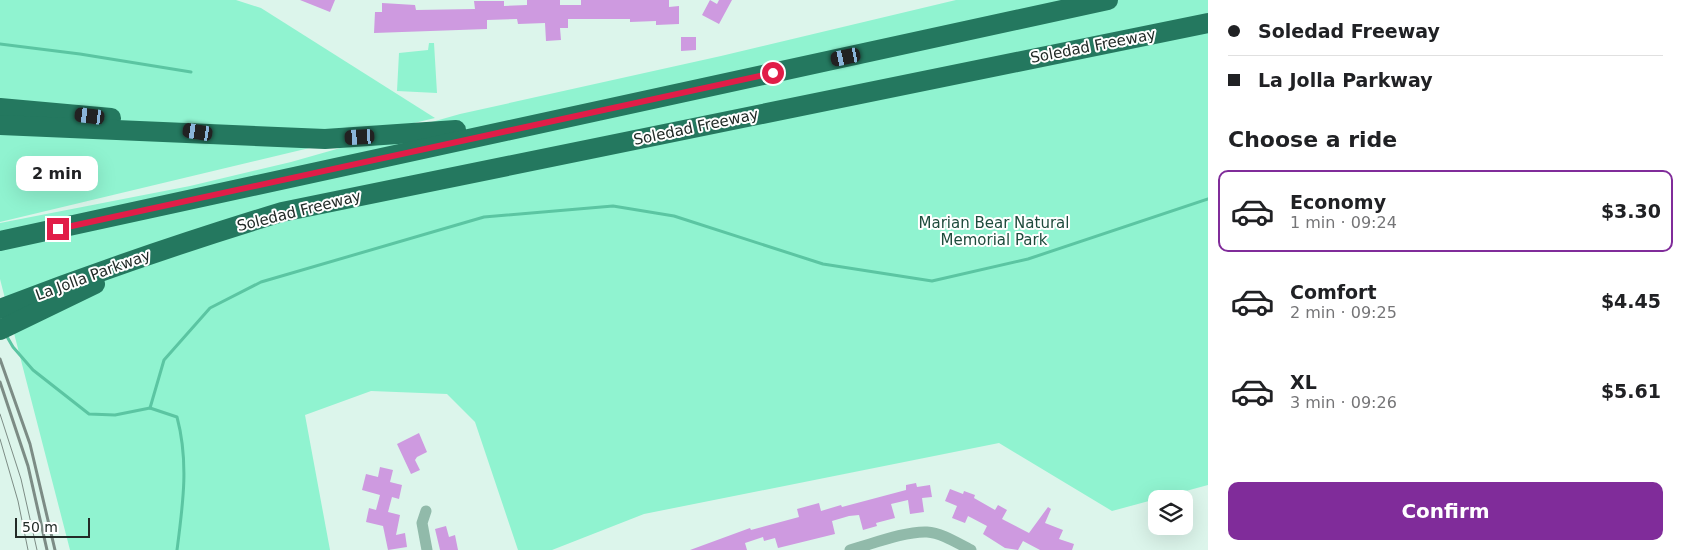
<!DOCTYPE html>
<meta charset="utf-8">
<style>
body{margin:0;font-family:"DejaVu Sans",sans-serif;background:#f2f2f2;color:#202124;height:100vh;display:flex;flex-direction:column;font-size:19px;white-space:nowrap}
*{box-sizing:border-box;margin:0}
p{font-size:16px;color:#757577}
.icon{flex:none;width:28px;height:28px;fill:none;stroke:currentColor;stroke-width:2;stroke-linecap:round;stroke-linejoin:round}
.map{position:relative;flex:1;overflow:hidden}
.sheet{display:flex;flex-direction:column;background:#fff;width:475px}
.sheet>*{flex:none}
.hud{display:grid;align-content:center;height:110px;padding:0 20px;background:#fff}
.fabs{position:absolute;left:1148px;top:490px;display:grid;gap:10px}
.fabs a{display:grid;place-items:center;width:45px;height:45px;border-radius:10px;background:#fff;box-shadow:0 5px 20px #0002;font-size:25px}
.scale{position:absolute;left:15px;bottom:12px;width:75px;box-sizing:border-box;padding-left:5px;border:2px solid #222b27;border-top:0;font-size:14px;line-height:18px;white-space:nowrap;color:#222b27;-webkit-text-stroke:4px #fff;paint-order:stroke}
.end{position:absolute;width:22px;height:22px;margin:-11px;border:6px solid #e11d48;background:#fff;box-shadow:0 0 0 2px #fff}
.from{border-radius:50%}
.bubble{position:absolute;height:35px;border-radius:10px;background:#fff;box-shadow:0 5px 20px #0002;font-size:16px;font-weight:700;line-height:35px;text-align:center}
.car{position:absolute;width:15px;height:30px;margin:-15px -8px;border-radius:6px;box-shadow:0 0 4px 1px #0007;background:linear-gradient(#222 24%,#8ab4d8 0 40%,#222 0 76%,#8ab4d8 0 86%,#222 0)}
.hud b{display:flex;align-items:center;gap:18px;height:48px;font-size:19px}
.hud b+b{border-top:1px solid #e0e0e0}
.hud i{width:12px;height:12px;background:#202124}
ul{padding:0;list-style:none}
li{display:flex;align-items:center;gap:15px;height:82px;margin:0 10px 8px;padding:0 10px;border:2px solid transparent;border-radius:10px}
li div{flex:1}
li b{display:block;font-size:19px}
li em{font-style:normal;font-weight:700}
li.current{border-color:#802c9a}
li>.icon{width:45px;height:45px;stroke-width:1.5}
h2{padding:0 20px;font-size:22px;line-height:60px}
.cta{display:flex;gap:10px;margin-top:auto;padding:10px 20px}
.cta a{flex:1;height:58px;border-radius:10px;background:#802c9a;color:#fff;font-size:20px;font-weight:700;line-height:58px;text-align:center}
main{display:flex;flex:1;min-height:0}
.map>svg:first-child{display:block}
.green{fill:#90f3d0}
.lines{fill:none;stroke-linecap:round;stroke-linejoin:round}
.stream{stroke:#5bc5a2;stroke-width:3}
.building{fill:#ce9ae0}
.street{stroke:#91baaa;stroke-width:11}
.highway{stroke:#24785f;stroke-width:20}
.tram{stroke:#7c8c85;stroke-width:1}
.rail{stroke:#7c8c85;stroke-width:3}
.route{stroke:#e11d48;stroke-width:6}
.labels{text-anchor:middle;dominant-baseline:central;stroke-width:4;stroke-linejoin:round;paint-order:stroke}
.street-label{font-size:15px;fill:#222b27;stroke:#fff}
.park-label{font-size:15px;fill:#1e4b3c;stroke:#fff}
</style>
<main>
<div class="map">
<svg width="1208" height="550" viewBox="0 0 1208 550">
<rect width="100%" height="100%" fill="#dcf5eb"/>
<g class="green">
<path d="M0,0H236L261,8L435,118L0,222Z"/>
<path d="M956,0H1208V485L1112,511L999,443L644,514L552,550H518L475,422L447,394L371,391L305,415L330,550H70L0,279V223L190,186L291,162L460,114L721,56Z"/>
<path d="M429,43H434L437,93L397,91L399,53L428,50Z"/>
</g>
<g class="lines">
<g class="stream">
<path d="M0,44L80,54L191,72"/>
<path d="M6,335L13,347L33,370L89,414L115,415L150,408L177,417C189,462 183,504 177,550"/>
<path d="M150,408L164,360L210,308L261,282L484,217L613,206L674,216L823,264L932,281L1028,259L1208,199"/>
</g>
</g>
<g class="building">
<path d="M300,0H335L330,12Z"/>
<path d="M527,0H560V5H581V0H669V7L679,6V24L656,25V21L630,22V19H568V28H560L561,40L546,41L545,23L518,24L517,19L487,20V29L374,33L375,12H382V3L415,5L416,10L475,9L474,1H504V6L527,5Z"/>
<path d="M710,0L717,4L719,0H732L719,24L702,15Z"/>
<path d="M681,37H696V50L681,51Z"/>
<path d="M419,433L427,452L417,457L415,460L420,470L411,474L397,444Z"/>
<path d="M380,467L393,470L390,482L402,485L399,499L392,497L388,512L400,515L396,535L405,533L407,547L388,550L383,526L366,522L369,508L376,510L380,495L362,490L366,474L378,477Z"/>
<path d="M916,483L917,487L930,485L932,497L922,498L924,512L910,514L908,500L891,504L895,518L876,523L877,526L863,530L859,515L849,516L832,521L835,534L778,548L775,538L764,541L763,537L745,543L747,550H690L750,528L751,530L799,517L797,509L819,503L821,511L841,505L842,507L906,490V485Z"/>
<path d="M950,489L963,494L964,491L975,495L974,498L995,510L998,505L1007,510L1002,519L1029,533L1048,507L1051,509L1045,523L1063,530L1059,539L1074,544L1072,550H1040L1023,541L1018,550L1005,548L983,534L987,526L968,516L965,523L952,518L957,506L945,501Z"/>
<path d="M446,526L449,537L455,535L458,550H440L435,529Z"/>
</g>
<g class="lines">
<g class="street">
<path d="M426,511L422,523L427,550"/>
<path d="M850,550C872,544 905,531 927,532C942,533 957,543 971,550"/>
</g>
<g class="highway">
<path d="M0,108L111,118"/>
<path d="M0,125L325,139L456,130"/>
<path d="M0,241L1108,0"/>
<path d="M0,309C93,273 187,241 282,212L1208,23"/>
<path d="M0,330L95,284"/>
</g>
<g class="tram">
<path d="M0,414L21,479L37,550"/>
<path d="M0,439L18,501L28,550"/>
</g>
<g class="rail">
<path d="M0,359L30,444L55,550"/>
<path d="M0,382L28,466L47,550"/>
</g>
</g>
<g class="lines">
<path class="route" d="M58,229L773,73"/>
</g>
<g class="labels">
<g class="street-label">
<text transform="translate(1093 46) rotate(-11)">Soledad Freeway</text>
<text transform="translate(696 127) rotate(-12)">Soledad Freeway</text>
<text transform="translate(299 211) rotate(-14)">Soledad Freeway</text>
<text transform="translate(93 275) rotate(-20)">La Jolla Parkway</text>
</g>
<g class="park-label">
<text x="994" y="223">Marian Bear Natural<tspan x="994" dy="17">Memorial Park</tspan></text>
</g>
</g>
</svg>
<div class="fabs">
<a><svg class="icon" aria-label="layers" viewBox="0 0 24 24"><path d="M12 4l9 5-9 5-9-5zM3 14l9 5 9-5"/></svg></a>
</div>
<div class="scale">50 m</div>
<i class="end from" style="left:773px;top:73px"></i>
<i class="end" style="left:58px;top:229px"></i>
<div class="bubble" style="left:16px;top:156px;width:82px">2 min</div>
<i class="car" style="left:846px;top:57px;rotate:258deg"></i>
<i class="car" style="left:90px;top:116px;rotate:277deg"></i>
<i class="car" style="left:198px;top:132px;rotate:279deg"></i>
<i class="car" style="left:360px;top:137px;rotate:267deg"></i>
</div>
<section class="sheet">
<div class="hud">
<b><i class="from"></i>Soledad Freeway</b>
<b><i></i>La Jolla Parkway</b>
</div>
<h2>Choose a ride</h2>
<ul>
<li class="current"><svg class="icon" aria-label="car" viewBox="0 0 24 24"><path d="M5 17H2v-5l4-1 3-4h7l3 4 3 1v5h-3M9 17h6M6 11h13"/><circle cx="7" cy="17" r="2"/><circle cx="17" cy="17" r="2"/></svg><div><b>Economy</b><p>1 min · 09:24</p></div><em>$3.30</em></li>
<li><svg class="icon" aria-label="car" viewBox="0 0 24 24"><path d="M5 17H2v-5l4-1 3-4h7l3 4 3 1v5h-3M9 17h6M6 11h13"/><circle cx="7" cy="17" r="2"/><circle cx="17" cy="17" r="2"/></svg><div><b>Comfort</b><p>2 min · 09:25</p></div><em>$4.45</em></li>
<li><svg class="icon" aria-label="car" viewBox="0 0 24 24"><path d="M5 17H2v-5l4-1 3-4h7l3 4 3 1v5h-3M9 17h6M6 11h13"/><circle cx="7" cy="17" r="2"/><circle cx="17" cy="17" r="2"/></svg><div><b>XL</b><p>3 min · 09:26</p></div><em>$5.61</em></li>
</ul>
<div class="cta"><a>Confirm</a></div>
</section>
</main>
